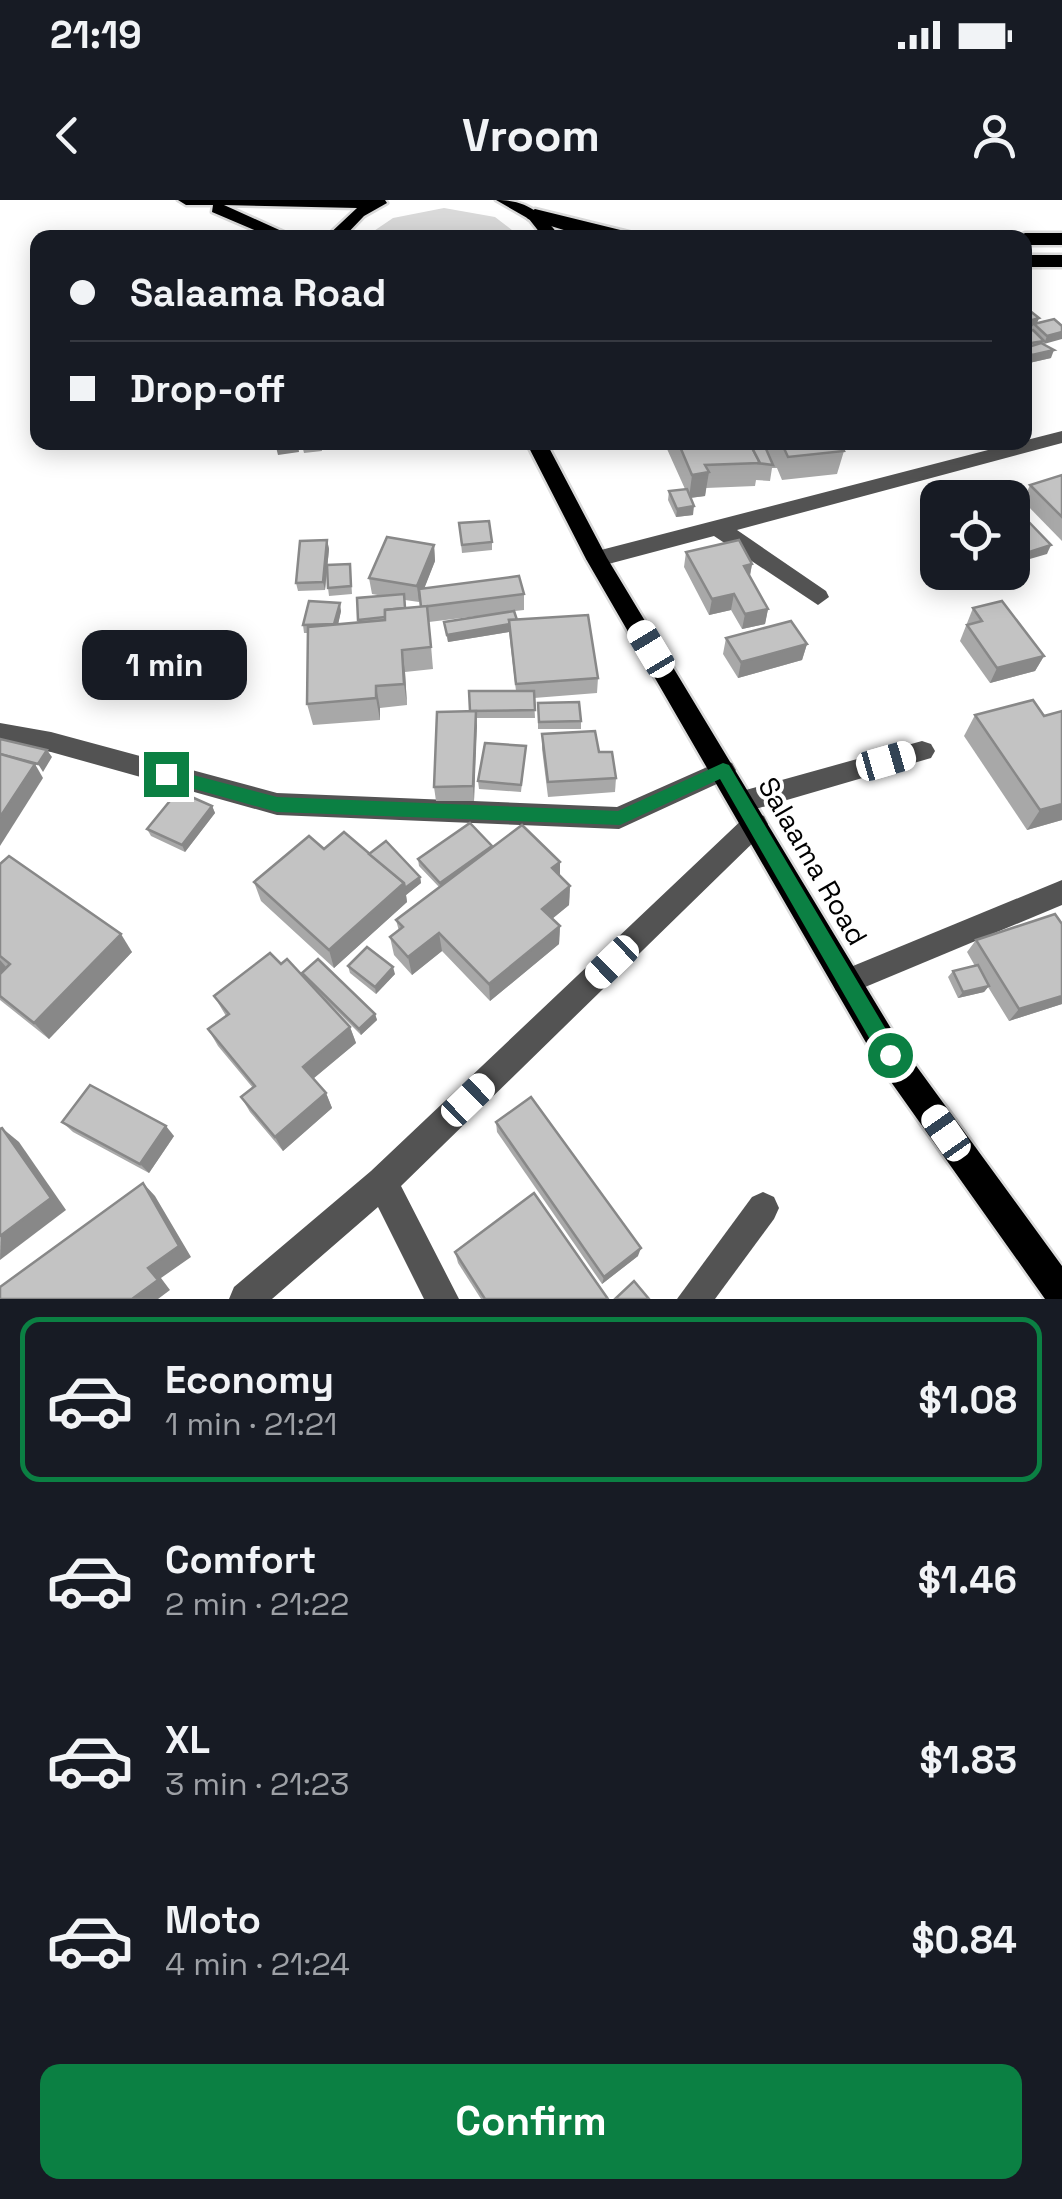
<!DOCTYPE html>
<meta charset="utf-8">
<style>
body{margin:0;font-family:"Space Grotesk",sans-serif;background:#242831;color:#f1f3f6;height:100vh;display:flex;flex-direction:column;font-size:38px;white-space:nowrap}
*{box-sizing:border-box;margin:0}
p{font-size:32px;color:#9ea1a6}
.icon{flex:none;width:55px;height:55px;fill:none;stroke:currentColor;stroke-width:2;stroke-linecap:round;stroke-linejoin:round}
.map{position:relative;height:1099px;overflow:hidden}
.drawer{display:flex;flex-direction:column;background:#171b24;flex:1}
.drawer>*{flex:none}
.banner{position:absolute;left:30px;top:30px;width:1002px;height:220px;border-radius:20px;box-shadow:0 5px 25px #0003;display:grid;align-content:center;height:220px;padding:0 40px;background:#171b24}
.fabs{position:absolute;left:920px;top:280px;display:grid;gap:20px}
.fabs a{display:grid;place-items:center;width:110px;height:110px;border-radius:20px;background:#171b24;box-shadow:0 5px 25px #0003;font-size:50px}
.end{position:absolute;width:45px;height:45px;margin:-22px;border:12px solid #0b8043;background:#fff;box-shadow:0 0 0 5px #fff}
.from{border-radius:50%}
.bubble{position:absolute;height:70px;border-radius:20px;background:#171b24;box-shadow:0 5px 25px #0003;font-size:32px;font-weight:800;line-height:70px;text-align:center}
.car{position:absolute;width:30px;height:60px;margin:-30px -15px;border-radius:12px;box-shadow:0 0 8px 2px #0007;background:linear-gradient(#fff 24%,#345 0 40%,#fff 0 76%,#345 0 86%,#fff 0)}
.banner b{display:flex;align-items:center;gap:35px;height:95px;font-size:38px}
.banner b+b{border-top:2px solid #363941}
.banner i{width:25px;height:25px;background:#f1f3f6}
ul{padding:18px 0 0;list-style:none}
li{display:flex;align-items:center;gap:30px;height:165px;margin:0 20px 15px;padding:0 20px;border:5px solid transparent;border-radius:20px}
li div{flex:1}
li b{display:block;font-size:38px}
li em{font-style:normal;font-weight:800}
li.selected{border-color:#0b8043}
li>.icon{width:90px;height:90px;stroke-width:1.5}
.primary-button{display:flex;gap:20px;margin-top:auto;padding:20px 40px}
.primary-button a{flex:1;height:115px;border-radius:20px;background:#0b8043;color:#fff;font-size:40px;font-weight:800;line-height:115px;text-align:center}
.status{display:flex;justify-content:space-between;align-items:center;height:70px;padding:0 50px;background:#171b24;direction:ltr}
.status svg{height:28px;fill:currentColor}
header{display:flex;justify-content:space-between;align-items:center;height:130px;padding:0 40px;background:#171b24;font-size:45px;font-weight:800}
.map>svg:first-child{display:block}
.green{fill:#dadada}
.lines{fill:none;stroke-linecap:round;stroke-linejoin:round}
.major-casing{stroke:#dbdbdb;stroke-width:5}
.highway-casing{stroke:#dbdbdb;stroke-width:5}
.minor{fill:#535353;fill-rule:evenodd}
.major{fill:#000;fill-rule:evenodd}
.highway{fill:#000;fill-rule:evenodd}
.wall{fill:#a8a8a8;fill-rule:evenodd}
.shaded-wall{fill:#888}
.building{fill:#c3c3c3;stroke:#888;stroke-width:2.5}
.route{fill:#0b8043}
.labels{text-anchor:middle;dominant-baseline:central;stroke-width:8;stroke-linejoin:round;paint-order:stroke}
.street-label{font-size:28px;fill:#000;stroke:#fff}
</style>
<div class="status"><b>21:19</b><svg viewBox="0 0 49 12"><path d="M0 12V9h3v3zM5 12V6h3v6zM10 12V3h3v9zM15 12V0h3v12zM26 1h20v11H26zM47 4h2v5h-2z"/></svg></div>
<header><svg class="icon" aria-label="back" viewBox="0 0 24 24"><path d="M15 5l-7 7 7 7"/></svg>Vroom<svg class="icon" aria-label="person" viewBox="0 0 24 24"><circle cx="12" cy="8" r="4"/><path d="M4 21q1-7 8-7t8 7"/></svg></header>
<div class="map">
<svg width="1062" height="1099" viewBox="0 0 1062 1099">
<rect width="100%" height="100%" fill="#fff"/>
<path class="green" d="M444,8L495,17L521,37H365L393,18Z"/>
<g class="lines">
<g class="major-casing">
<g id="major">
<path d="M178,0H385L387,3L364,16L343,38H325L357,8L224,5L297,38H273L212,12L213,5H186Z"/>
<path d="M496,0C528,0 542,13 561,38H544L529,19Z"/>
<path d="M526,242H546L607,358L901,845L1062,1066V1099H1045L879,865L586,359Z"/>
</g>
</g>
<g class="highway-casing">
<g id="highway">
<path d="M535,9L653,38L580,35L528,19L525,15Z"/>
<path d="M1025,33H1062V45H1025V38H1016Z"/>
<rect x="1025" y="55" width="37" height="12"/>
</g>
</g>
<g class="minor">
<path d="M1062,231V243L737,330L826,391L829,397L818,405L714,336L597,367L586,359L597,351Z"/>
<path d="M0,523L51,532L277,593L617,607L723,560L732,563L736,570L732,577L619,629L277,615L51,552L0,543Z"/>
<path d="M922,541L931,544L935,551L931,558L742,613L733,610L729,602L733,594L742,591Z"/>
<path d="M755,613L764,616L768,624L764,632L401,986L459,1099H424L378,1007L272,1099H229L234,1087L371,971L746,616Z"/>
<path d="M1062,680V705L846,795L836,791L832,782L836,773Z"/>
<path d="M763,992L774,997L779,1008L774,1019L715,1099H677L752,997Z"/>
</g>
<use href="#major" class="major"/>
<use href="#highway" class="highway"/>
</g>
<g class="wall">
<path d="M1025,107L1036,124L1062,126L1044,144L1051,158L1029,163L1025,159Z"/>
<path d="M321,242L322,251L304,253L302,245Z"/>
<path d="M668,242H840L844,251L837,274L782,280L777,268H772L770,281L756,280L755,286L706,288L705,296L690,298L693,315L676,317L668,300L669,291L685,289L667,249Z"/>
<path d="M1062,275V341L1023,301L1030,285Z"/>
<path d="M459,323L492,342V350L462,353Z"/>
<path d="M327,340L329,349L325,390L298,391L296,383Z"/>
<path d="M434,345L435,361L424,388L524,394V410L515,411L517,420L598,478L597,493L534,498L535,518H476L474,601H436L434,587L470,511L516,491L509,432L448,442L444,422L502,413L429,422L433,469L405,472L407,505L380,508V520L313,525L307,504L308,433H304L303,425L341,411L338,424L358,422L357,398L383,396L372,394L369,378ZM420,399L421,407L406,408L405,400L419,402Z"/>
<path d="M686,352L752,364L750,376L768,409L765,424L742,429L731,410L709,415L684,367Z"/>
<path d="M350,364L352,394L329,396L328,388Z"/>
<path d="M973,408L1044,456L1035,471L990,483L960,441Z"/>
<path d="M726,438L807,444L802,460L738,478L723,454Z"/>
<path d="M538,503L581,521V529H538Z"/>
<path d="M975,515L1044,516L1062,620L1027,630L964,536Z"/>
<path d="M542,534L599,552L616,578L615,592L548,597L542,549Z"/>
<path d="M526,546L521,592L479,589L478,581Z"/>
<path d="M212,606L215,613L185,652L151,636L147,629Z"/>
<path d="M492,646V647L560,662V676L570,686L569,705L552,719L560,726L559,744L490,801L442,751L412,775L394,755L390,737L399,731L396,720L439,687L419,666L418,659Z"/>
<path d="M324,649L369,654L420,677L421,683L406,695L407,702L334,768L261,701L254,682Z"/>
<path d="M0,664L132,752L49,839L0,800Z"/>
<path d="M976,740L1062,804L1009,821L988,787L984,792L958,798L948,777L953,771L975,766L967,752Z"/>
<path d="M281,764L375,814L377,820L361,835L326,800L350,827L356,843L313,879L326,893L332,908L283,951L250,912L241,897L253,888L218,846L208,829L226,816L214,796Z"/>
<path d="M348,766L395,774L376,794L350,773Z"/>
<path d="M62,922L174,936L149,973L73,932Z"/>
<path d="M496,922L638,1056L602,1084L497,932Z"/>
<path d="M455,1052L608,1099H481L458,1063Z"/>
</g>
<g class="shaded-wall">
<path d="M1039,118L1036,126L1034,124L1033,126L1028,128L1025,133V126L1027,125L1029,121Z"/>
<path d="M1062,132V139L1044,144L1047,136Z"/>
<path d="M1054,150L1051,158L1029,163L1032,155Z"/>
<path d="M298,244L299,252L278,255L276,247Z"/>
<path d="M709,272L705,296L689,298L692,275Z"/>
<path d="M694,306L693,315L676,317L677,309Z"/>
<path d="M327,340L329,349L325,390L323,382Z"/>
<path d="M434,345L435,361L419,402L417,386Z"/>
<path d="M1051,345L1047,354L1013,364L1017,356Z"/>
<path d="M752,364L749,380L744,366Z"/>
<path d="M734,394L731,410L709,415L712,399Z"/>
<path d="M340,403L341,411L336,434L334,426Z"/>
<path d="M768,409L765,424L742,429L745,414Z"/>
<path d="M509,424V432L448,442L447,435Z"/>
<path d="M807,444L802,460L738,478L741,462Z"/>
<path d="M402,450L405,472L407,505L404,484Z"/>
<path d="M1044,456L1035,471L990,483L997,468Z"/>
<path d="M376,486L380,508V520L376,498Z"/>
<path d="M476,511L477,526L474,601L473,586Z"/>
<path d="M47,550L52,557L43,572L38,564Z"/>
<path d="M35,564L43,578L0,646V617Z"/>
<path d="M1062,604V620L1027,630L1040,610Z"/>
<path d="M212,606L215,613L185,652L182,645Z"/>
<path d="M492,646V653L441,690L440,683Z"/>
<path d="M560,662V681L552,668Z"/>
<path d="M420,677L421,683L406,695L407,702L334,768L329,750L404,683Z"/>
<path d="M570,686L569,705L542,727V709Z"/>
<path d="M560,726L559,744L490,801L489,784Z"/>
<path d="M439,733L442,751L412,775L408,757Z"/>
<path d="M121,734L132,752L49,839L34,823Z"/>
<path d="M0,760L7,768L0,775Z"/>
<path d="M393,767L395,774L376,794L375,787Z"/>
<path d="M989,786L984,792L958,798L963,792Z"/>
<path d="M1062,796V804L1009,821L1019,809Z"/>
<path d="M375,814L377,820L361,835L359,829Z"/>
<path d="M350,827L356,843L309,882L303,867Z"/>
<path d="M326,893L332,908L283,951L275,937Z"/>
<path d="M166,926L174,936L149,973L140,964Z"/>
<path d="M2,928L19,942L66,1010L0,1060Z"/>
<path d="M143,983L155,996L191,1057L161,1078L170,1090L158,1099H132L148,1068Z"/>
<path d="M641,1048L638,1056L602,1084L604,1077Z"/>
</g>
<g class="building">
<path d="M1025,107L1039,118L1029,121L1025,117Z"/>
<path d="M1054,119L1062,126V132L1047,136L1034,124Z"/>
<path d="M1033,130L1044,141L1025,144V131Z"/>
<path d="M1041,143L1054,150L1032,155L1025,148Z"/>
<path d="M276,242H297L298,244L276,247Z"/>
<path d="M678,242H749L760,263L705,265L709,272L692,275Z"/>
<path d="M749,242H763L773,265L757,263H760Z"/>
<path d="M771,242H840L844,251L788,257L782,244L772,246Z"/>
<path d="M1062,275V317L1030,285Z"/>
<path d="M687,289L694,306L677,309L669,291Z"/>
<path d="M1026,319L1051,345L1017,356L1012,351V323Z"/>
<path d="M489,321L492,342L462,345L459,323Z"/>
<path d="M387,337L434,345L417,386L369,378Z"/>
<path d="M327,340L323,382L296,383L300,341Z"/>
<path d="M739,340L752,364L744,366L768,409L745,414L734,394L712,399L686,352Z"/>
<path d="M350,364L351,386L328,388L327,365Z"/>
<path d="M519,376L524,394L421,407L419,389Z"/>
<path d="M404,394L405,408L385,410V417L358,420L357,398Z"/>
<path d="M309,401L340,403L334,424L303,425Z"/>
<path d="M1002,401L1044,456L997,468L967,425L982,421L973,408Z"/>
<path d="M427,406L431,447L402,450L404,484L376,486V498L307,504L308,427L385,420V410Z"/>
<path d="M514,411L517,420H509L510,424L447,435L444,422Z"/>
<path d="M588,415L598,478L516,484L509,420Z"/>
<path d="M791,421L807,444L741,462L726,438Z"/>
<path d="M469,491H534L535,510L470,511Z"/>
<path d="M1033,500L1044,516L1062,511V604L1040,610L975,515Z"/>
<path d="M579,502L581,521L539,522L538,503Z"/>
<path d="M476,511L473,586L434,587L437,512Z"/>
<path d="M595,531L599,552H612L616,578L548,582L542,534Z"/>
<path d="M0,539L47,550L38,564L0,554Z"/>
<path d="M485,543L526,546L521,585L478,581Z"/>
<path d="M0,554L35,564L0,617Z"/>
<path d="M178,591L212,606L182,645L147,629Z"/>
<path d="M470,623L492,646L440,683L418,659Z"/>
<path d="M522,625L560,662L552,668L570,686L542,709L560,726L489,784L439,733L408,757L390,737L403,727L396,720Z"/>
<path d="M344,632L404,683L329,750L254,682L309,636L324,649Z"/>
<path d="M386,641L420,677L405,688L404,683L369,654Z"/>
<path d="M9,656L121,734L34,823L0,796V774L10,764L0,756V664Z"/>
<path d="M1055,714L1062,724V796L1019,809L976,740Z"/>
<path d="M367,747L393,767L375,787L348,766Z"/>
<path d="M270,753L281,764L287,759L350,827L303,867L326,893L275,937L241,897L255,886L208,829L229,814L214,796Z"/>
<path d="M318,759L375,814L359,829L302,773Z"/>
<path d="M978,765L989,786L963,792L953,771Z"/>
<path d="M90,885L166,926L140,964L62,922Z"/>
<path d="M531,897L641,1048L604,1077L496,922Z"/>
<path d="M2,928L51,998L0,1036V929Z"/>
<path d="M143,983L179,1046L148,1068L158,1080L132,1099H0V1087Z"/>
<path d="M534,993L608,1099H485L455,1052Z"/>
<path d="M634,1081L649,1099H615Z"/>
</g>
<path class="route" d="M723,563L729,565L897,848V862H883L720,579L620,625L277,612L166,581L157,574L166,568L277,597L618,611Z"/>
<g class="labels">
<g class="street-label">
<text transform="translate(813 661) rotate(60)">Salaama Road</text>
</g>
</g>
</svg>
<div class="fabs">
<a><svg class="icon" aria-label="locate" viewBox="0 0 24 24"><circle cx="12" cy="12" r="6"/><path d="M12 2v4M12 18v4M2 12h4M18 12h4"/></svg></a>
</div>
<i class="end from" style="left:890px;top:855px"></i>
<i class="end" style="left:166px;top:574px"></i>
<div class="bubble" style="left:82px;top:430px;width:165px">1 min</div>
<i class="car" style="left:651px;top:449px;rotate:329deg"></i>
<i class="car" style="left:886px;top:561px;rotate:74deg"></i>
<i class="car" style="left:612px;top:762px;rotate:226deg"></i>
<i class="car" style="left:468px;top:900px;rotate:46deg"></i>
<i class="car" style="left:946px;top:933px;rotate:325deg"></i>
<div class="banner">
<b><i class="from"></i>Salaama Road</b>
<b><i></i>Drop-off</b>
</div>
</div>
<section class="drawer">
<ul>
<li class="selected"><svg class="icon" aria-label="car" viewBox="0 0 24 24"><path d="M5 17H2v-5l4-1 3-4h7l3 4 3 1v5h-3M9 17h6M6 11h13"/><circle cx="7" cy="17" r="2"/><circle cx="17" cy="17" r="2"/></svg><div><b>Economy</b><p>1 min · 21:21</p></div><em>$1.08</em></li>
<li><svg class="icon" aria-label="car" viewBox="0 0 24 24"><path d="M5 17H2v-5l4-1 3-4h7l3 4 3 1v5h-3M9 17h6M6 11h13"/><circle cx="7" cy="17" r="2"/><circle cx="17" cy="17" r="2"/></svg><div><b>Comfort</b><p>2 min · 21:22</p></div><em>$1.46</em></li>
<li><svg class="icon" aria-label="car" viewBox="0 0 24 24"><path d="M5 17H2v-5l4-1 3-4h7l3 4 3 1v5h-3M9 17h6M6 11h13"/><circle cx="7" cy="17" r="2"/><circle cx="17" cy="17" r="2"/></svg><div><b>XL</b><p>3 min · 21:23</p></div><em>$1.83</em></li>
<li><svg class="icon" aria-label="car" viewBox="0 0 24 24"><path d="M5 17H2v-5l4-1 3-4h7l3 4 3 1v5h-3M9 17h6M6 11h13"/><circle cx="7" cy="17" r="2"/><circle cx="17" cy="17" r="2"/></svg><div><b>Moto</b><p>4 min · 21:24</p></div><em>$0.84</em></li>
</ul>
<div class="primary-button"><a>Confirm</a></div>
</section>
